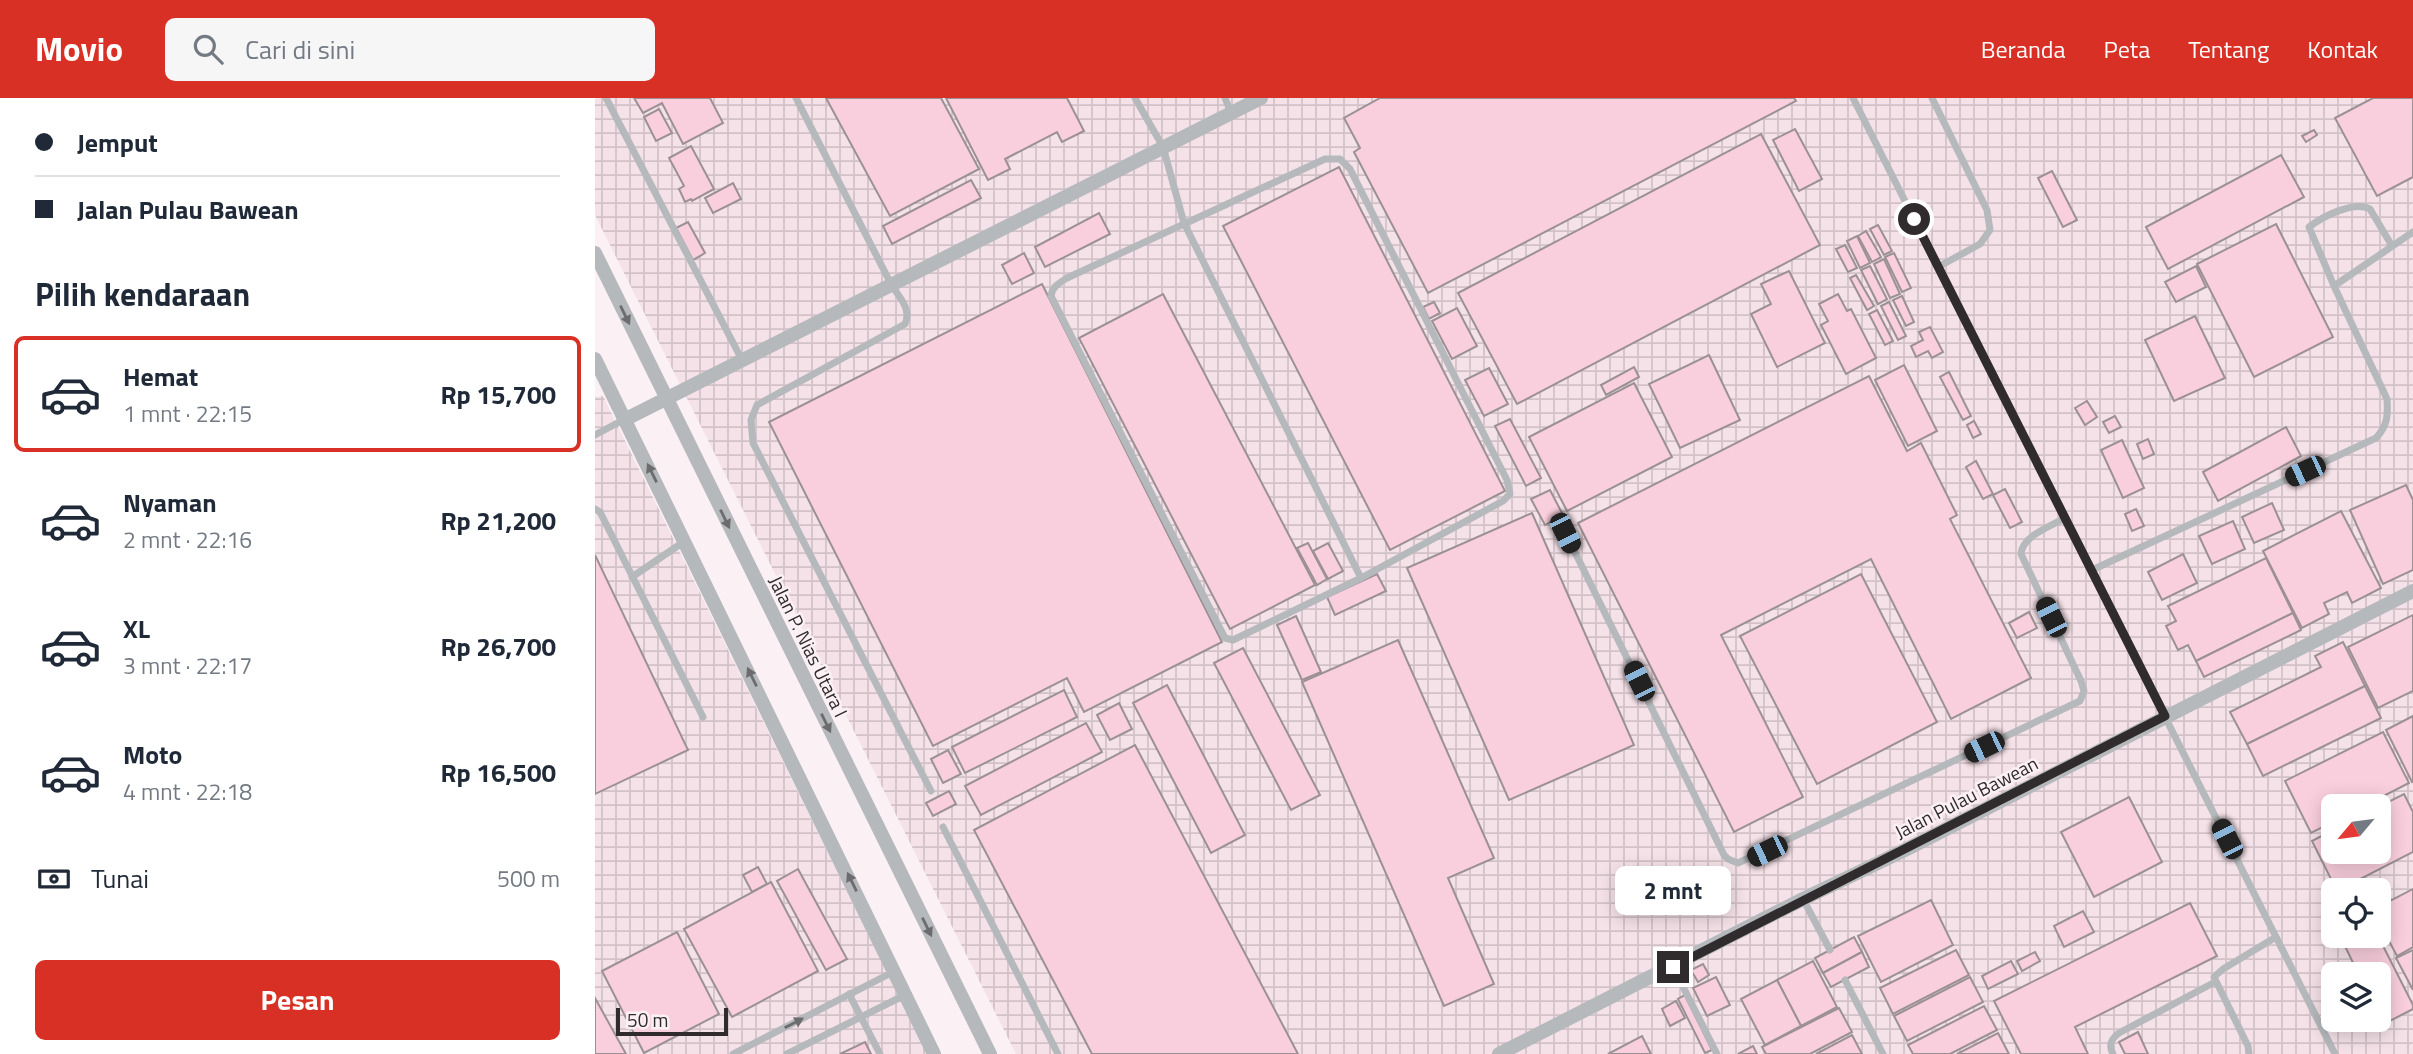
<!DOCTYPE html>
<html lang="id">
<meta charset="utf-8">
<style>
body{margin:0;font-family:"Titillium Web",sans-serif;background:#f6f6f7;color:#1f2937;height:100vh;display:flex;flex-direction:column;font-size:26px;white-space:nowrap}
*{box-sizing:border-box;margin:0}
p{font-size:23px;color:#747a83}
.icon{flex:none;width:38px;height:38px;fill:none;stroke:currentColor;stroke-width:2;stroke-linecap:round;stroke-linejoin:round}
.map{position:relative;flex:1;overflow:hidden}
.side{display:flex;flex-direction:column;background:#fff;width:595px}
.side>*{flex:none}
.hud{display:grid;align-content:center;height:154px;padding:0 35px;background:#fff}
.needle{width:46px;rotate:241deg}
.fabs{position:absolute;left:1726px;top:696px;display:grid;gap:14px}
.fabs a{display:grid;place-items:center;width:70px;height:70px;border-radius:10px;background:#fff;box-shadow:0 4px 18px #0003;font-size:35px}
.scale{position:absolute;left:21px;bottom:18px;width:112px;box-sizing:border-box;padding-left:7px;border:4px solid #302c2d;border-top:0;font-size:19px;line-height:24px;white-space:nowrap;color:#302c2d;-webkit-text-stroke:5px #fbf0f3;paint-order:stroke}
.end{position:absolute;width:32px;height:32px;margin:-16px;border:9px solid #302c2d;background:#fff;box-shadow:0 0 0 4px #fff}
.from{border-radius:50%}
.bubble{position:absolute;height:49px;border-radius:10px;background:#fff;box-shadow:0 4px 18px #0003;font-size:23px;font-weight:700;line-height:49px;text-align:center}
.car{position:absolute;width:21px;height:42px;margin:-21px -10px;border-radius:9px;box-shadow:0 0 5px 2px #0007;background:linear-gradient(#222 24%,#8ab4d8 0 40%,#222 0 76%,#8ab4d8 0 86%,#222 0)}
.hud b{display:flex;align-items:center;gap:24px;height:66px;font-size:26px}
.hud b+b{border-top:2px solid #e0e1e3}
.hud i{width:18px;height:18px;background:#1f2937}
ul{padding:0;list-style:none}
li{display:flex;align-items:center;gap:21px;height:116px;margin:0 14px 10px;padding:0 21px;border:4px solid transparent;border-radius:10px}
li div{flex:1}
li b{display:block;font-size:26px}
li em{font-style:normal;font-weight:700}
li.current{border-color:#d93025}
li>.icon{width:63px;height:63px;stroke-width:1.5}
h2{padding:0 35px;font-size:32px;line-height:84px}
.pay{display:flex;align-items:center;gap:18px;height:77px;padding:0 35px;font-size:26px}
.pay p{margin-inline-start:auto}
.button{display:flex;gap:14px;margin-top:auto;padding:14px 35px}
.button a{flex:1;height:80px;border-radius:10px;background:#d93025;color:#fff;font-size:28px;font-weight:700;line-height:80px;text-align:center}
header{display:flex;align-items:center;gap:42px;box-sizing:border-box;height:98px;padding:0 35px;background:#d93025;color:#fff}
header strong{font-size:33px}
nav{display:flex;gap:38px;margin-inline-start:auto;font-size:24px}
.search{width:490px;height:63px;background:#f6f6f7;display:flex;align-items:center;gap:18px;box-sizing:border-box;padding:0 24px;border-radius:10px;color:#747a83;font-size:26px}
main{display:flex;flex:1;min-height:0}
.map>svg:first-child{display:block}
.industrial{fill:url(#industrial-grid);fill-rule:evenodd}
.building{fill:#facfdd;stroke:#9b9194;stroke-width:2}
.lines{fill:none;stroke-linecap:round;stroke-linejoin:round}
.service{stroke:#b5b9bb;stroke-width:7}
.minor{stroke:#b5b9bb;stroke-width:14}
.oneway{fill:#6c6b6d}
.route{stroke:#302c2d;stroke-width:9}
.labels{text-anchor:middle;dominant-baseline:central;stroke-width:5;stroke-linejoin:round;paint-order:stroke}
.street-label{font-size:19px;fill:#302c2d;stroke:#fbf0f3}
</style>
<header>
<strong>Movio</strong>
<div class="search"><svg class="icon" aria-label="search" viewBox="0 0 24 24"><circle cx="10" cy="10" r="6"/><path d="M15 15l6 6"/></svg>Cari di sini</div>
<nav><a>Beranda</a><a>Peta</a><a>Tentang</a><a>Kontak</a></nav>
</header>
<main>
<section class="side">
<div class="hud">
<b><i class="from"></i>Jemput</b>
<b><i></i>Jalan Pulau Bawean</b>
</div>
<h2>Pilih kendaraan</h2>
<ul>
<li class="current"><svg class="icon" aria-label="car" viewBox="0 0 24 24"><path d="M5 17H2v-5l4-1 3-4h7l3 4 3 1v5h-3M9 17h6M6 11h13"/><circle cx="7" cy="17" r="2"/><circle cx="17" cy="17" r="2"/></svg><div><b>Hemat</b><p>1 mnt · 22:15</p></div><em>Rp 15,700</em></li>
<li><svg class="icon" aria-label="car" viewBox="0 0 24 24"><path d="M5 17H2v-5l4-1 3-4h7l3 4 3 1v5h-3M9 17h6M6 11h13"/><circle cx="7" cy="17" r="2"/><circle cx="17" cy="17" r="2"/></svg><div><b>Nyaman</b><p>2 mnt · 22:16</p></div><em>Rp 21,200</em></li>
<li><svg class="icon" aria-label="car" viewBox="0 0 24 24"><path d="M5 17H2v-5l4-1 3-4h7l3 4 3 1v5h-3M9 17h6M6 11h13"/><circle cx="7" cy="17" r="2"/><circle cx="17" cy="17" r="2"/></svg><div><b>XL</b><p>3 mnt · 22:17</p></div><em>Rp 26,700</em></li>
<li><svg class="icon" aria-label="car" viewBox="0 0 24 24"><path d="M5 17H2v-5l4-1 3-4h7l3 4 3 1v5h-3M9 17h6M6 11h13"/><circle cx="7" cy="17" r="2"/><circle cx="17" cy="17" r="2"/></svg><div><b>Moto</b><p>4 mnt · 22:18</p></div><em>Rp 16,500</em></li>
</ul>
<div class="pay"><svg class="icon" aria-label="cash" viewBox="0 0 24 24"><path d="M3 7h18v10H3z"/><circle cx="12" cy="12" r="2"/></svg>Tunai<p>500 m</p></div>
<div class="button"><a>Pesan</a></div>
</section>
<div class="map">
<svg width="1818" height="956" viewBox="0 0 1818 956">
<defs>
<pattern id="industrial-grid" width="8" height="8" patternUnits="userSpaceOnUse" patternTransform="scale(1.75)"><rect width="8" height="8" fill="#f5e2e8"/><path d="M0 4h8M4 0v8" fill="none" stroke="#d2c2c7"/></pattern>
</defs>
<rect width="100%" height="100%" fill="#fbf0f3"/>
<g class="industrial">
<path d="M0,0H1818V956H421L0,117ZM1738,709H1783V754H1738ZM1738,793H1783V838H1738ZM1738,877H1783V922H1738Z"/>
<path d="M8,298L332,956H0V299Z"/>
</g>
<g class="building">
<path d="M39,0H115L128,25L88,46L67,5L48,15Z"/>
<path d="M231,0H346L384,71L295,118Z"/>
<path d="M351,0H472L489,33L467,44L462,34L410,61L415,71L393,82Z"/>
<path d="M785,0H1199L1201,3L833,195L759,54L765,50L749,20Z"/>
<path d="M1778,0H1818V79L1782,98L1740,20Z"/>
<path d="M64,11L77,35L61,43L49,19Z"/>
<path d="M1200,31L1227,81L1204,93L1178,42Z"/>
<path d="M1719,32L1722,37L1711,44L1707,38Z"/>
<path d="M1166,36L1225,147L922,306L863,195Z"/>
<path d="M96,48L119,91L97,103L96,101L90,104L84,91L89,88L74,60Z"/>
<path d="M1686,57L1709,99L1573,171L1551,129Z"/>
<path d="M744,69L910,393L795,452L628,128Z"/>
<path d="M1457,73L1482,122L1468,129L1443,80Z"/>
<path d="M376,82L386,100L297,146L288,128Z"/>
<path d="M138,85L146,101L118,115L110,100Z"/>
<path d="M504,115L515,136L450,169L440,149Z"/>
<path d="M93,124L110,155L98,162L81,130Z"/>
<path d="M1681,126L1738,239L1659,279L1602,166Z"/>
<path d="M1283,127L1297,153L1289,157L1275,131Z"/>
<path d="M1271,133L1286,159L1277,164L1263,138Z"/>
<path d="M1262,138L1275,165L1265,170L1252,143Z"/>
<path d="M1250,147L1262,170L1253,174L1241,151Z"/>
<path d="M429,155L439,175L417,186L407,167Z"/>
<path d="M1299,155L1316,190L1307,194L1290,159Z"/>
<path d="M1289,161L1305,196L1295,200L1279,166Z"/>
<path d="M1275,168L1292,201L1283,206L1266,172Z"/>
<path d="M1601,168L1611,189L1581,204L1570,184Z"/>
<path d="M1194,173L1230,245L1182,269L1156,216L1176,206L1166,186Z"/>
<path d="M1261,177L1279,208L1272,212L1255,180Z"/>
<path d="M447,186L627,544L489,614L472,580L338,648L174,324Z"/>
<path d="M568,196L720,487L635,531L484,240Z"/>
<path d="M1243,196L1252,213L1256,211L1281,260L1251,276L1226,227L1233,223L1224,206Z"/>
<path d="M1307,198L1319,224L1311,228L1298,202Z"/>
<path d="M839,204L845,215L834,221L828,209Z"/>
<path d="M1294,204L1311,238L1303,242L1286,208Z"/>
<path d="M862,210L882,248L857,261L837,223Z"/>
<path d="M1282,212L1298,243L1290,247L1274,216Z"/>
<path d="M1600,218L1630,280L1579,303L1550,242Z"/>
<path d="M1335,229L1348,254L1337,260L1333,253L1321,259L1316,248L1328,242L1324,234Z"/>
<path d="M1114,257L1145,322L1085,350L1054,286Z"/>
<path d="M1309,267L1342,333L1313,348L1280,282Z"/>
<path d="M1039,269L1044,279L1011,297L1006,287Z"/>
<path d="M894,270L913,306L889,318L870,282Z"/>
<path d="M1354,274L1376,318L1368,322L1345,279Z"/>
<path d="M1274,278L1312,353L1326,345L1362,417L1355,421L1436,580L1356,621L1276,461L1126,537L1208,699L1139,734L983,425Z"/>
<path d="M1039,285L1077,359L972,413L934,339Z"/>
<path d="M1492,303L1502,319L1490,327L1480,310Z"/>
<path d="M1520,318L1526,329L1514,335L1508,324Z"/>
<path d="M915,321L946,380L931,388L900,328Z"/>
<path d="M1379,323L1386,336L1378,340L1372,327Z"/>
<path d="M1691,329L1706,358L1623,403L1608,374Z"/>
<path d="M1553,341L1559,356L1548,361L1542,346Z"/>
<path d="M1527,342L1549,390L1528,400L1506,352Z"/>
<path d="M1381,363L1398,396L1388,401L1371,369Z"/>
<path d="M1811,387L1818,402V472L1788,486L1755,412Z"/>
<path d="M1410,391L1427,424L1415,430L1398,397Z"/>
<path d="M955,392L968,417L950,427L936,401Z"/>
<path d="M1677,405L1689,432L1659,445L1647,419Z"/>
<path d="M1541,411L1549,428L1537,433L1530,416Z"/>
<path d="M1746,413L1786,490L1757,505L1752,494L1729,505L1734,516L1707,530L1668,453Z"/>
<path d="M937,415L1039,647L914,702L812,470Z"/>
<path d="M1638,423L1650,451L1617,466L1604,438Z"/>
<path d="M713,445L732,481L722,487L702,450Z"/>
<path d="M733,445L748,473L733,481L718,453Z"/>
<path d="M1588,456L1602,485L1567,502L1553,474Z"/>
<path d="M0,457L93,652L0,696Z"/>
<path d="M1671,460L1698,515L1601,563L1593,547L1583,552L1571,528L1581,523L1573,508Z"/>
<path d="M782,476L791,493L740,517L732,499Z"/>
<path d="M1266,476L1342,624L1222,686L1145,538Z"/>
<path d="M1434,514L1442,530L1422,540L1414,525Z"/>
<path d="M1698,515L1706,532L1609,579L1601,563Z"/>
<path d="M1818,517V593L1783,610L1753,549Z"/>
<path d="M701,518L726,574L707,582L682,527Z"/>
<path d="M803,542L899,760L853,780L899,886L849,908L707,584Z"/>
<path d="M1748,544L1770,588L1652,646L1635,614L1726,569L1720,558Z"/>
<path d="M648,550L725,697L696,712L619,565Z"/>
<path d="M572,587L650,737L616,755L538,605Z"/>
<path d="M1770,588L1786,620L1668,678L1652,646Z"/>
<path d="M469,592L482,619L370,675L357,649Z"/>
<path d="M524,605L537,631L515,642L502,617Z"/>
<path d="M1818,618V684H1817L1791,632Z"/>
<path d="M491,625L507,654L386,717L370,688Z"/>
<path d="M1788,634L1814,685L1767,709H1738V724L1716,735L1690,683Z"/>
<path d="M540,647L703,956H497L379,732Z"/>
<path d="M353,652L366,676L348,685L336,661Z"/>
<path d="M354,693L361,706L338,718L331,705Z"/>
<path d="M1809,696L1818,714V754L1742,793L1717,743L1738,732V754H1783V709Z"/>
<path d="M1534,699L1567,764L1499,799L1466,734Z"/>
<path d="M163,769L172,786L157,794L148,777Z"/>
<path d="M1118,770L1132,798L1110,809L1096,781Z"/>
<path d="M203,771L252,861L231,872L182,783Z"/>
<path d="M176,784L223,873L137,919L89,831Z"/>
<path d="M1790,789L1796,802L1783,809V793Z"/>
<path d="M1818,791V849L1802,858L1783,822V809Z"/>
<path d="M1336,802L1358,847L1286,884L1263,838Z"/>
<path d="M1595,805L1622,858L1480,929L1493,956H1426L1399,903Z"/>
<path d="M1488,813L1499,834L1469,849L1459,828Z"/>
<path d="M82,834L124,916L49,955L7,873Z"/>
<path d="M1750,838H1783L1818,907V911L1789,926L1783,914V877H1764L1746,840Z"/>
<path d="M1259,839L1267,854L1228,875L1220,860Z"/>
<path d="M1361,852L1374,877L1298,916L1285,890Z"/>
<path d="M1818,852V892L1801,860Z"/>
<path d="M1267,854L1274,869L1236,889L1228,875Z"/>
<path d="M1440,854L1445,863L1427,873L1422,863Z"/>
<path d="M1218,863L1242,909L1206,928L1182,882Z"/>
<path d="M1416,863L1423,876L1393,891L1387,878Z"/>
<path d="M1108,866L1114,877L1103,884L1096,872Z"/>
<path d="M1121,879L1135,907L1112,918L1098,890Z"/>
<path d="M1375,879L1388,904L1312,943L1299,918Z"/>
<path d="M1182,882L1206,928L1170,947L1146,901Z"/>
<path d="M1090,897L1117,952L1110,955L1083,901Z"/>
<path d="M0,900L31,956H0Z"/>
<path d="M1081,903L1090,920L1075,928L1067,911Z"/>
<path d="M1389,908L1402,932L1355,956H1318L1313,947Z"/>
<path d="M1244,910L1257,934L1215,956H1171L1167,949Z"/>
<path d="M1543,934L1553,956H1530L1524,944Z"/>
<path d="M1403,935L1414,956H1362Z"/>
<path d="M1257,937L1267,956H1221Z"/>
<path d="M1047,938L1056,956H1013Z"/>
<path d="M270,944L276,956H245Z"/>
<path d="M1158,948L1162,956H1143Z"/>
</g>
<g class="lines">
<g class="service">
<path d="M11,0L147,262"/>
<path d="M201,0L296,186C304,199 317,211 310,226L162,307L156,322L158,345L336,693"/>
<path d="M540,0L568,49L589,125L766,480L908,403L915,396L912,382L755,71L745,61H730L472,180C464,185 457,189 456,198L630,540L638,542L766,480"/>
<path d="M630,0L636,15"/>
<path d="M1258,0L1740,956"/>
<path d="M1337,0L1392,112L1395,132L1385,146L1343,169"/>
<path d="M1739,188L1818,134"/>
<path d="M0,337L30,321"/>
<path d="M0,411L5,414L108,619"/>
<path d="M970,434L1129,757L1133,761L1143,765L1485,603L1489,593L1486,583L1426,456C1427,438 1456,428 1470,420"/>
<path d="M1497,472L1781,340C1793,327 1793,317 1792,301L1739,188L1714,129C1727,119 1759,102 1775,111L1797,148"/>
<path d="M37,479L90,443"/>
<path d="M348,729L463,956"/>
<path d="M1208,801L1235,852"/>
<path d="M1078,869L1122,956"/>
<path d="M1250,882L1288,956"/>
<path d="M254,896L285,956"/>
<path d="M138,956L300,873"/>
<path d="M192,956L310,897"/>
<path d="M1518,956C1513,947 1516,941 1524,935L1620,884"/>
<path d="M1654,956L1653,948L1619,879L1628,871L1681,839"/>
</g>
<g class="minor">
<path d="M0,155L395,956"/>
<path d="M0,261L339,956"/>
<path d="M31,321L666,0"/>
<path d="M904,956L1208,801L1312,751L1818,493"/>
</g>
</g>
<defs><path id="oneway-solid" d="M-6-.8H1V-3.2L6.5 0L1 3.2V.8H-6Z" transform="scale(1.75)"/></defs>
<g class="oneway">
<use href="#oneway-solid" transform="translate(30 217) rotate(64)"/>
<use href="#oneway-solid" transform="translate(57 375) rotate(-116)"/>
<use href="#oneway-solid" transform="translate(130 421) rotate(64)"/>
<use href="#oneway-solid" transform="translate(157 579) rotate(-116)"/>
<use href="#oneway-solid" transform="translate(231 625) rotate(64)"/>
<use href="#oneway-solid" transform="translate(257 784) rotate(-116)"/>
<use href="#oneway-solid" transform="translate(332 829) rotate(64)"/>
<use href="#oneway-solid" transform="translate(199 925) rotate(-27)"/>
</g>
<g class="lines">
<path class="route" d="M1078,869L1570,618L1319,121"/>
</g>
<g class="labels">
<g class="street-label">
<text transform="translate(214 548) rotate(64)">Jalan P. Nias Utara I</text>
<text transform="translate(1371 699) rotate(-27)">Jalan Pulau Bawean</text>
</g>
</g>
</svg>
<div class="fabs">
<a><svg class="needle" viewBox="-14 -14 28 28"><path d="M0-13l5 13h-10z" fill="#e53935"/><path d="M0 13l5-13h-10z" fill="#747a83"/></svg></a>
<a><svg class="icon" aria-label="locate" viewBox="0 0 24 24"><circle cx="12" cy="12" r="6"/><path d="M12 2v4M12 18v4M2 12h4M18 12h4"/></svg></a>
<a><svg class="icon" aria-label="layers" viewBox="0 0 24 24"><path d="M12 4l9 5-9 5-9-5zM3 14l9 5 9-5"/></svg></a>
</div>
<div class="scale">50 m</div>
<i class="end from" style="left:1319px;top:121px"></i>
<i class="end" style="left:1078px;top:869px"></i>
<div class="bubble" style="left:1020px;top:768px;width:116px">2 mnt</div>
<i class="car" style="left:1710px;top:373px;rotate:245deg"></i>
<i class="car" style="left:970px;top:435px;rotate:154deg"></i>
<i class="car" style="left:1456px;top:519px;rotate:334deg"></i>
<i class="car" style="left:1044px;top:583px;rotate:334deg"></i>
<i class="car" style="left:1389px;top:649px;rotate:244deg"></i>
<i class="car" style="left:1632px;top:741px;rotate:333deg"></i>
<i class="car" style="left:1172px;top:753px;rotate:244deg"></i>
</div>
</main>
